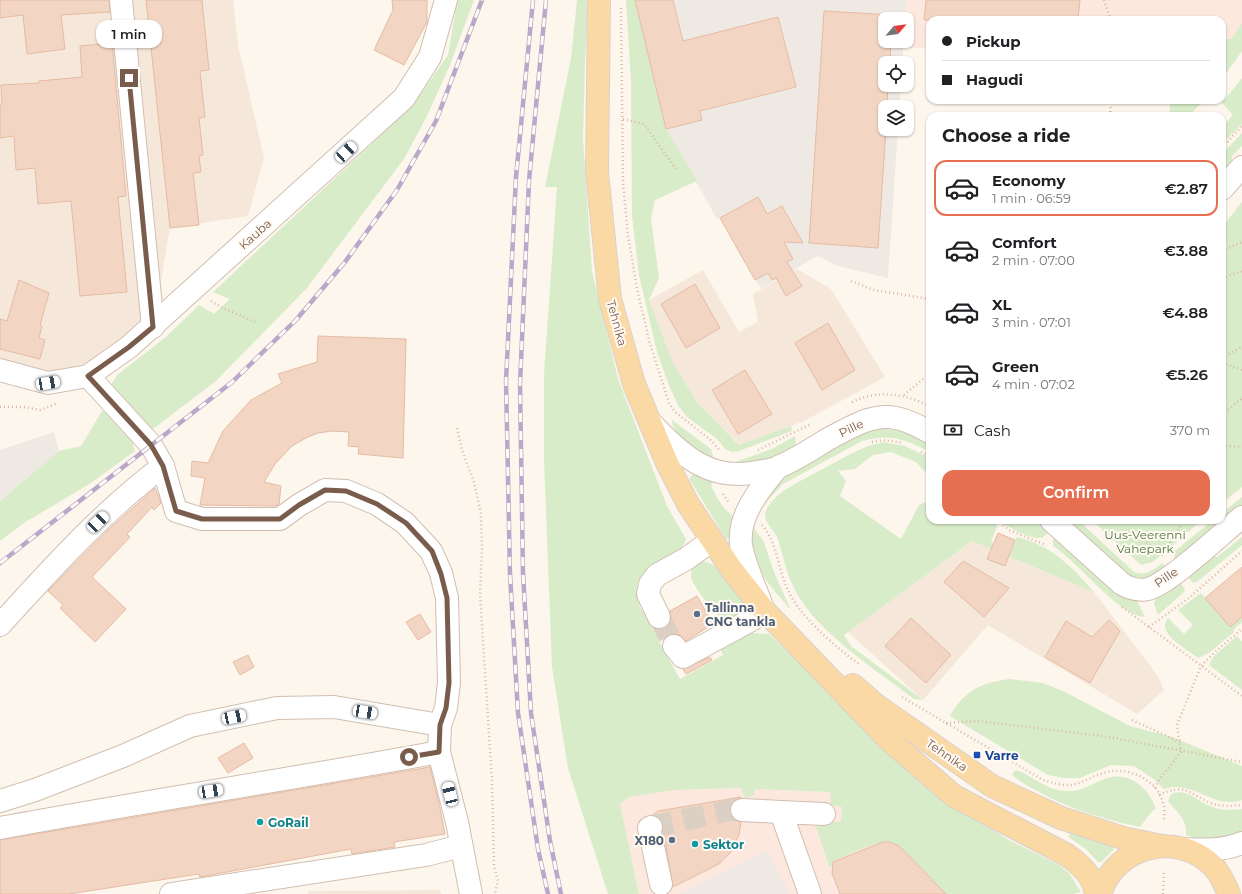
<!DOCTYPE html>
<meta charset="utf-8">
<style>
body{margin:0;font-family:Montserrat,sans-serif;background:#f6f6f6;color:#202124;height:100vh;display:flex;flex-direction:column;font-size:15px;white-space:nowrap}
*{box-sizing:border-box;margin:0}
p{font-size:13px;color:#757577}
.icon{flex:none;width:22px;height:22px;fill:none;stroke:currentColor;stroke-width:2;stroke-linecap:round;stroke-linejoin:round}
.map{position:relative;flex:1;overflow:hidden}
.side{position:absolute;left:926px;top:112px;width:300px;height:412px;display:flex;flex-direction:column;background:#fff;border-radius:12px;box-shadow:0 1px 3px #0004}
.side>*{flex:none}
.top-card{position:absolute;left:926px;top:16px;width:300px;height:88px;border-radius:12px;box-shadow:0 1px 3px #0004;display:grid;align-content:center;height:88px;padding:0 16px;background:#fff}
.needle{width:26px;rotate:62deg}
.buttons{position:absolute;left:878px;top:12px;display:grid;gap:8px}
.buttons a{display:grid;place-items:center;width:36px;height:36px;border-radius:8px;background:#fff;box-shadow:0 1px 3px #0004;font-size:20px}
.end{position:absolute;width:18px;height:18px;margin:-9px;border:5px solid #7a5c4d;background:#fff;box-shadow:0 0 0 2px #fff}
.from{border-radius:50%}
.bubble{position:absolute;height:28px;border-radius:12px;background:#fff;box-shadow:0 1px 3px #0004;font-size:13px;font-weight:600;line-height:28px;text-align:center}
.car{position:absolute;width:12px;height:24px;margin:-12px -6px;border-radius:5px;box-shadow:0 0 3px 1px #0007;background:linear-gradient(#fff 24%,#345 0 40%,#fff 0 76%,#345 0 86%,#fff 0)}
.top-card b{display:flex;align-items:center;gap:14px;height:38px;font-size:15px}
.top-card b+b{border-top:1px solid #e0e0e0}
.top-card i{width:10px;height:10px;background:#202124}
ul{padding:0;list-style:none}
li{display:flex;align-items:center;gap:12px;height:56px;margin:0 8px 6px;padding:0 8px;border:2px solid transparent;border-radius:12px}
li div{flex:1}
li b{display:block;font-size:15px}
li em{font-style:normal;font-weight:600}
li.on{border-color:#e76f51}
li>.icon{width:36px;height:36px;stroke-width:1.5}
h2{padding:0 16px;font-size:18px;line-height:48px}
.pay{display:flex;align-items:center;gap:10px;height:44px;padding:0 16px;font-size:15px}
.pay p{margin-inline-start:auto}
.cta{display:flex;gap:8px;margin-top:auto;padding:8px 16px}
.cta a{flex:1;height:46px;border-radius:12px;background:#e76f51;color:#fff;font-size:16px;font-weight:600;line-height:46px;text-align:center}
.map>svg:first-child{display:block}
.residential{fill:#f5e8da}
.commercial{fill:#fde8e0}
.industrial{fill:#efe9e4}
.green{fill:#d8ecc9}
.building{fill:#f3d5c3;stroke:#e6bba3}
.lines{fill:none;stroke-linecap:round;stroke-linejoin:round}
.minor-tunnel{stroke:#dcd0c4;stroke-width:22;stroke-dasharray:22 11;stroke-linecap:butt}
.minor-casing{stroke:#d1beb0;stroke-width:24}
.major-casing{stroke:#dad1cd;stroke-width:24}
.path{stroke:#d9b8a5;stroke-width:2.5;stroke-dasharray:1 3;stroke-linecap:butt}
.minor{stroke:#fff;stroke-width:22}
.major{stroke:#fbd9a5;stroke-width:22}
.rail-casing{stroke:#b9a8c9;stroke-width:4.5}
.rail{stroke:#fffaf3;stroke-width:3;stroke-dasharray:9;stroke-linecap:butt}
.route{stroke:#7a5c4d;stroke-width:5}
.service-dot{fill:#5c6f8a;stroke:#fffaf3;stroke-width:1.5}
.transit-dot{fill:#1a4fb4;stroke:#fffaf3;stroke-width:1.5}
.culture-dot{fill:#0f9aa8;stroke:#fffaf3;stroke-width:1.5}
.labels{text-anchor:middle;dominant-baseline:central;stroke-width:4;stroke-linejoin:round;paint-order:stroke}
.street-label{font-size:12px;fill:#7a5c4d;stroke:#fffaf3}
.park-label{font-size:12px;fill:#537a41;stroke:#fffaf3}
.service-label{font-size:12px;font-weight:bold;fill:#4e5e75;stroke:#fffaf3;text-anchor:start}
.transit-label{font-size:12px;font-weight:bold;fill:#164399;stroke:#fffaf3;text-anchor:start}
.culture-label{font-size:12px;font-weight:bold;fill:#0d838f;stroke:#fffaf3;text-anchor:start}
</style>
<div class="map">
<svg width="1242" height="894" viewBox="0 0 1242 894">
<rect width="100%" height="100%" fill="#fdf6ec"/>
<g class="residential">
<path d="M0,0H233L238,45L264,158L248,216L170,228L153,327L89,378L0,371Z"/>
<path d="M797,269L831,289L885,377L804,421L740,445L697,402L673,363L649,300L703,270L739,332L758,322L753,294Z"/>
<path d="M972,541L1094,592L1158,676L1164,690L1137,714L988,625L923,700L848,632Z"/>
<path d="M440,890L441,894H308V891Z"/>
</g>
<g class="commercial">
<path d="M906,0H1242V23L1231,39H1222V20H930V49L903,47L904,41H907V19H905Z"/>
<path d="M742,788L877,794L958,894H639L620,804L629,797L675,790Z"/>
</g>
<g class="industrial">
<path d="M635,0H906L905,19H885V41H904L902,63H885V85H901L899,107H885V129H898L888,278L838,266L817,256L761,289L720,218L717,219L666,129Z"/>
<path d="M54,432L59,451L0,501V450Z"/>
<path d="M766,851L791,894H678Z"/>
</g>
<g class="green">
<path d="M455,0H474L450,65L427,116L404,159L307,288L216,381L153,429L108,390L117,375L166,337L199,305L214,314L230,299L213,292L376,140L422,92L448,55L455,14Z"/>
<path d="M577,0H589L585,62L583,139L592,271L618,379L667,506L686,539C677,571 623,558 640,607L680,679L723,655L720,649L752,633L769,634L834,696L969,815L1009,840L1059,865L1069,873L1081,892L1073,894H946L899,846C884,836 853,853 837,859L833,862L830,869L815,824L828,825L832,822H841L842,807L831,805L830,792L755,789L754,795L747,798L744,796L741,788L675,790L629,797L620,804L639,894H608L568,768L552,667L544,458V374L557,187H545L571,58Z"/>
<path d="M626,0H635L666,129L697,181L655,200L651,218L659,278L649,300L673,363L697,402L739,445L791,426L792,431L739,451L732,452L725,449L717,439L687,417L678,405L670,388L657,352L639,275L632,216L631,82Z"/>
<path d="M1242,23V51L1222,79V39H1231Z"/>
<path d="M1242,78V124L1222,144V127L1233,115L1222,103Z"/>
<path d="M1132,100H1204L1189,116H1169L1170,104Z"/>
<path d="M1242,133V146L1232,156V166L1227,169L1223,168L1222,154Z"/>
<path d="M1242,202V487L1222,503V227Z"/>
<path d="M102,411L110,415L130,434L135,451L91,483L24,523L0,541V501L59,451L81,446Z"/>
<path d="M672,420L711,449L715,464C703,459 671,435 672,420Z"/>
<path d="M879,429C899,429 913,435 930,444V452C905,439 890,433 862,441L783,484L759,509L777,483L786,476C815,458 845,436 879,429Z"/>
<path d="M795,436L796,445L776,457L761,463L730,464L772,449Z"/>
<path d="M883,442L905,446L930,458V477L916,462L891,452L873,455L855,469L838,471L846,481L840,496L901,539L919,505L930,500V520H993L997,526L991,542L1011,551L1017,537C1050,545 1072,566 1094,592L972,541L844,635L851,646L923,700L914,699C876,670 813,630 793,586C785,570 783,553 777,537C774,530 763,521 765,513C773,492 801,481 819,471C841,460 859,447 883,442Z"/>
<path d="M694,474L713,481L711,486C717,497 723,511 735,517L731,538L726,539L690,480V477Z"/>
<path d="M1242,497V507L1174,561L1175,551L1213,520H1222V513Z"/>
<path d="M1000,520C1005,520 1011,521 1016,522C1031,523 1037,519 1050,530C1048,532 1045,537 1041,538C1030,539 1006,527 1000,520Z"/>
<path d="M1070,520H1078L1134,572C1146,576 1152,571 1162,563L1168,569L1151,580L1129,579L1067,523Z"/>
<path d="M1092,520H1202L1153,562L1141,565Z"/>
<path d="M753,527L764,542L774,572L790,608H789C769,584 745,561 753,527Z"/>
<path d="M1056,535L1128,598L1137,601L1145,617C1119,616 1077,561 1053,546V540Z"/>
<path d="M1242,537V545L1197,582L1193,583L1188,577V572L1208,556L1217,557Z"/>
<path d="M704,561L714,565L743,602V613C737,616 732,621 725,619C716,618 695,588 691,578C690,569 695,564 704,561Z"/>
<path d="M1178,580L1185,589L1184,592L1158,615L1154,603L1156,598Z"/>
<path d="M1201,593L1230,627L1242,617V622L1233,630L1234,632L1209,653L1198,658C1188,650 1155,633 1168,618L1184,634L1193,625L1178,610Z"/>
<path d="M1237,636L1242,642V690L1209,665L1213,657Z"/>
<path d="M1009,679L1043,683L1063,691L1130,726L1172,737L1242,766V800C1213,810 1193,779 1164,789L1155,780L1134,766L1111,765L1080,778H1064L1048,775L950,716C965,690 981,683 1009,679Z"/>
<path d="M1016,770C1033,776 1046,790 1066,791C1082,792 1093,783 1107,778C1130,771 1149,788 1156,809L1152,811L1140,827C1103,819 1069,809 1035,790C1027,785 1018,781 1012,774Z"/>
<path d="M1179,792C1192,793 1199,802 1210,806C1221,811 1231,810 1242,809V832C1222,843 1207,842 1186,835C1187,818 1177,813 1168,801L1171,794Z"/>
<path d="M1071,834L1112,845L1114,849L1101,862H1098L1087,850L1070,838L1068,836Z"/>
</g>
<g class="building">
<path d="M0,0H109L110,12L61,15L65,49L27,54L23,15L0,18Z"/>
<path d="M146,0H202L209,70L200,71L205,117L199,118L203,155L199,156L201,172L193,173L199,225L170,228Z"/>
<path d="M392,0H427V22L404,65L374,50L393,10Z"/>
<path d="M635,0H673L683,41L778,17L796,87L700,111L702,120L666,129Z"/>
<path d="M926,0H1080L1078,20H924Z"/>
<path d="M824,11L893,15V19H885V41H891L890,63H885V85H888L887,107H885L886,129L878,248L809,243Z"/>
<path d="M112,43L126,196L118,197L127,292L80,296L71,201L38,204L35,168L16,170L14,136L0,138V105L2,104L1,85L39,83V81L82,77L80,46Z"/>
<path d="M758,197L767,214L782,206L803,243L784,242L793,259L787,262L802,286L786,296L776,278L772,280L768,273L755,280L720,218Z"/>
<path d="M19,280L49,293L40,325L42,326L39,338L45,340L40,359L0,349V319L7,321Z"/>
<path d="M695,284L720,328L686,348L661,304Z"/>
<path d="M828,323L855,370L822,390L795,343Z"/>
<path d="M318,336L406,339L403,458L358,454L359,447L348,446L349,432L332,431L318,433L308,437L292,446L275,464L264,482L281,486L279,504L276,506L200,505L205,478L191,476L192,461L208,463L223,431L251,400L282,383L278,374L317,362Z"/>
<path d="M745,370L772,414L738,434L712,390Z"/>
<path d="M155,488L161,503L154,510L152,507L127,534L130,537L92,577L126,609L95,642L60,608L63,605L48,591L107,531Z"/>
<path d="M998,533L1015,540L1005,566L987,559Z"/>
<path d="M963,561L1009,588L984,617L944,582Z"/>
<path d="M1242,567V617L1230,627L1205,598Z"/>
<path d="M697,596L713,624L686,641L678,634H672L665,638L660,629L669,624L671,618L670,611Z"/>
<path d="M420,614L431,632L418,640L406,622Z"/>
<path d="M911,618L951,655L926,683L885,646Z"/>
<path d="M1109,620L1120,631L1090,683L1045,657L1066,621L1092,637Z"/>
<path d="M248,655L254,667L240,675L233,662Z"/>
<path d="M710,657L712,660L686,674L683,669Z"/>
<path d="M244,743L253,758L228,773L218,758Z"/>
<path d="M430,767L440,808L445,834L394,842L395,847L352,854L351,849L200,877L199,874L69,894H0V840Z"/>
<path d="M741,797L732,803L730,809L731,816L735,820L741,822L739,835L730,853L719,864L673,887L662,822L658,817L653,815L658,811Z"/>
<path d="M883,842H889L899,846L946,894H840L832,873L833,862Z"/>
</g>
<g class="lines">
<g class="minor-tunnel">
<path d="M659,617L674,646"/>
<path d="M651,827L730,810H742"/>
</g>
<g class="minor-casing">
<g id="minor">
<path d="M121,0L153,327"/>
<path d="M1222,189L1242,167"/>
<path d="M0,370L48,383L88,376L129,347L404,98L430,57L446,0"/>
<path d="M88,376L151,445L163,466L176,511L202,519H280L299,505L325,490L346,491L377,504L405,523L431,551L441,573L447,598L449,683L446,708L440,725L439,752L457,822L471,894"/>
<path d="M651,423C681,455 710,482 757,472C764,471 772,470 778,467C795,460 812,449 828,439C846,430 864,418 884,417C900,416 916,425 930,432"/>
<path d="M1051,520L1122,584C1131,589 1138,591 1148,589C1169,584 1222,533 1242,517"/>
<path d="M659,617L648,594L650,584L657,575L686,559L711,541"/>
<path d="M0,625C51,569 102,512 163,466"/>
<path d="M674,646L683,657L753,619L763,609C757,591 743,562 741,544C738,515 760,489 777,468"/>
<path d="M0,801L35,790L123,756L190,726L277,708L334,707L440,725"/>
<path d="M742,810L781,812"/>
<path d="M651,827L649,828L661,884"/>
<path d="M0,828C146,801 293,779 439,752"/>
<path d="M1184,849C1205,850 1222,851 1242,843"/>
<path d="M171,894L426,855L461,846"/>
<path d="M810,894L781,812L824,814"/>
</g>
</g>
<g class="major-casing">
<g id="major">
<path d="M599,0L597,172L610,299L634,384L667,463L688,504L732,570L763,609L888,739L954,796L1067,855C1081,865 1093,876 1096,894"/>
<path d="M853,685L876,705L992,786L1061,818L1123,838L1162,846"/>
<path d="M1100,894C1116,845 1177,830 1214,867C1221,875 1225,885 1229,894"/>
</g>
</g>
<g class="path">
<path d="M1104,0L1111,20"/>
<path d="M621,8L623,183L628,235L637,289L650,344L669,403L675,412L712,441L720,451"/>
<path d="M1110,116L1111,100"/>
<path d="M623,119L644,124L676,169"/>
<path d="M1222,148L1242,126"/>
<path d="M1222,251L1242,242"/>
<path d="M1222,278L1242,271"/>
<path d="M851,281L874,290L930,299"/>
<path d="M211,301L221,307L255,322"/>
<path d="M1222,358L1242,347"/>
<path d="M1222,363L1242,370"/>
<path d="M904,395L923,379"/>
<path d="M852,402C879,389 904,394 930,406"/>
<path d="M0,407H24L40,410L58,403"/>
<path d="M1222,415L1242,398"/>
<path d="M457,428L462,450L474,482L481,514L482,548L480,594L492,781L494,866L498,881L495,894"/>
<path d="M872,442L883,440L903,443"/>
<path d="M1222,445L1242,447"/>
<path d="M758,450L811,424"/>
<path d="M921,452L930,456"/>
<path d="M723,494L729,503"/>
<path d="M997,520L1009,530L1046,545"/>
<path d="M762,525C777,542 778,568 787,588C799,617 835,646 860,665"/>
<path d="M1143,540L1157,552L1164,556"/>
<path d="M1170,551V538L1180,528L1183,520"/>
<path d="M1122,607L1242,696"/>
<path d="M1149,627L1189,598L1242,551"/>
<path d="M902,697L1043,780C1054,783 1064,787 1076,784C1086,781 1096,774 1107,772C1129,767 1157,779 1163,803C1165,808 1164,816 1164,821"/>
<path d="M1132,720L1180,742"/>
<path d="M946,723L977,721L1103,736L1242,762"/>
<path d="M1155,788L1159,780L1181,752L1177,725L1201,666L1215,652L1242,629"/>
<path d="M1159,795C1187,782 1188,794 1211,803C1221,807 1232,806 1242,805"/>
<path d="M1163,894L1164,871"/>
</g>
<use href="#minor" class="minor"/>
<use href="#major" class="major"/>
<g class="rail-casing">
<g id="rail">
<path d="M533,0L516,177L506,381L510,574L518,713L538,849L548,894"/>
<path d="M546,0L529,181L520,384L523,573L531,713L550,841L561,894"/>
<path d="M0,563L231,383L296,320L345,262L397,190L436,121L482,0"/>
</g>
</g>
<use href="#rail" class="rail"/>
</g>
<g class="lines">
<path class="route" d="M129,78L153,327L129,347L88,376L151,445L163,466L176,511L202,519H280L299,505L325,490L346,491L377,504L406,523L432,551L441,574L447,598L449,683L446,708L440,725L439,752L409,757"/>
</g>
<g class="service-dot">
<circle cx="697" cy="614" r="4"/>
<circle cx="672" cy="840" r="4"/>
</g>
<rect class="transit-dot" x="973" y="751" width="8" height="8" rx="2"/>
<g class="culture-dot">
<circle cx="260" cy="822" r="4"/>
<circle cx="695" cy="844" r="4"/>
</g>
<g class="labels">
<g class="street-label">
<text transform="translate(255 234) rotate(-42)">Kauba</text>
<text transform="translate(617 323) rotate(75)">Tehnika</text>
<text transform="translate(851 428) rotate(-26)">Pille</text>
<text transform="translate(1166 577) rotate(-34)">Pille</text>
<text transform="translate(947 755) rotate(35)">Tehnika</text>
</g>
<g class="park-label">
<text x="1145" y="534">Uus-Veerenni<tspan x="1145" dy="14">Vahepark</tspan></text>
</g>
<g class="service-label">
<text x="705" y="607">Tallinna<tspan x="705" dy="14">CNG tankla</tspan></text>
<text x="664" y="840" text-anchor="end">X180</text>
</g>
<g class="transit-label">
<text x="985" y="755">Varre</text>
</g>
<g class="culture-label">
<text x="268" y="822">GoRail</text>
<text x="703" y="844">Sektor</text>
</g>
</g>
</svg>
<div class="buttons">
<a><svg class="needle" viewBox="-14 -14 28 28"><path d="M0-13l5 13h-10z" fill="#e53935"/><path d="M0 13l5-13h-10z" fill="#757577"/></svg></a>
<a><svg class="icon" aria-label="locate" viewBox="0 0 24 24"><circle cx="12" cy="12" r="6"/><path d="M12 2v4M12 18v4M2 12h4M18 12h4"/></svg></a>
<a><svg class="icon" aria-label="layers" viewBox="0 0 24 24"><path d="M12 4l9 5-9 5-9-5zM3 14l9 5 9-5"/></svg></a>
</div>
<i class="end from" style="left:409px;top:757px"></i>
<i class="end" style="left:129px;top:78px"></i>
<div class="bubble" style="left:96px;top:20px;width:66px">1 min</div>
<i class="car" style="left:346px;top:152px;rotate:47deg"></i>
<i class="car" style="left:48px;top:383px;rotate:80deg"></i>
<i class="car" style="left:98px;top:522px;rotate:46deg"></i>
<i class="car" style="left:365px;top:712px;rotate:99deg"></i>
<i class="car" style="left:234px;top:717px;rotate:78deg"></i>
<i class="car" style="left:211px;top:791px;rotate:81deg"></i>
<i class="car" style="left:450px;top:794px;rotate:346deg"></i>
<div class="top-card">
<b><i class="from"></i>Pickup</b>
<b><i></i>Hagudi</b>
</div>
<section class="side">
<h2>Choose a ride</h2>
<ul>
<li class="on"><svg class="icon" aria-label="car" viewBox="0 0 24 24"><path d="M5 17H2v-5l4-1 3-4h7l3 4 3 1v5h-3M9 17h6M6 11h13"/><circle cx="7" cy="17" r="2"/><circle cx="17" cy="17" r="2"/></svg><div><b>Economy</b><p>1 min · 06:59</p></div><em>€2.87</em></li>
<li><svg class="icon" aria-label="car" viewBox="0 0 24 24"><path d="M5 17H2v-5l4-1 3-4h7l3 4 3 1v5h-3M9 17h6M6 11h13"/><circle cx="7" cy="17" r="2"/><circle cx="17" cy="17" r="2"/></svg><div><b>Comfort</b><p>2 min · 07:00</p></div><em>€3.88</em></li>
<li><svg class="icon" aria-label="car" viewBox="0 0 24 24"><path d="M5 17H2v-5l4-1 3-4h7l3 4 3 1v5h-3M9 17h6M6 11h13"/><circle cx="7" cy="17" r="2"/><circle cx="17" cy="17" r="2"/></svg><div><b>XL</b><p>3 min · 07:01</p></div><em>€4.88</em></li>
<li><svg class="icon" aria-label="car" viewBox="0 0 24 24"><path d="M5 17H2v-5l4-1 3-4h7l3 4 3 1v5h-3M9 17h6M6 11h13"/><circle cx="7" cy="17" r="2"/><circle cx="17" cy="17" r="2"/></svg><div><b>Green</b><p>4 min · 07:02</p></div><em>€5.26</em></li>
</ul>
<div class="pay"><svg class="icon" aria-label="cash" viewBox="0 0 24 24"><path d="M3 7h18v10H3z"/><circle cx="12" cy="12" r="2"/></svg>Cash<p>370 m</p></div>
<div class="cta"><a>Confirm</a></div>
</section>
</div>
